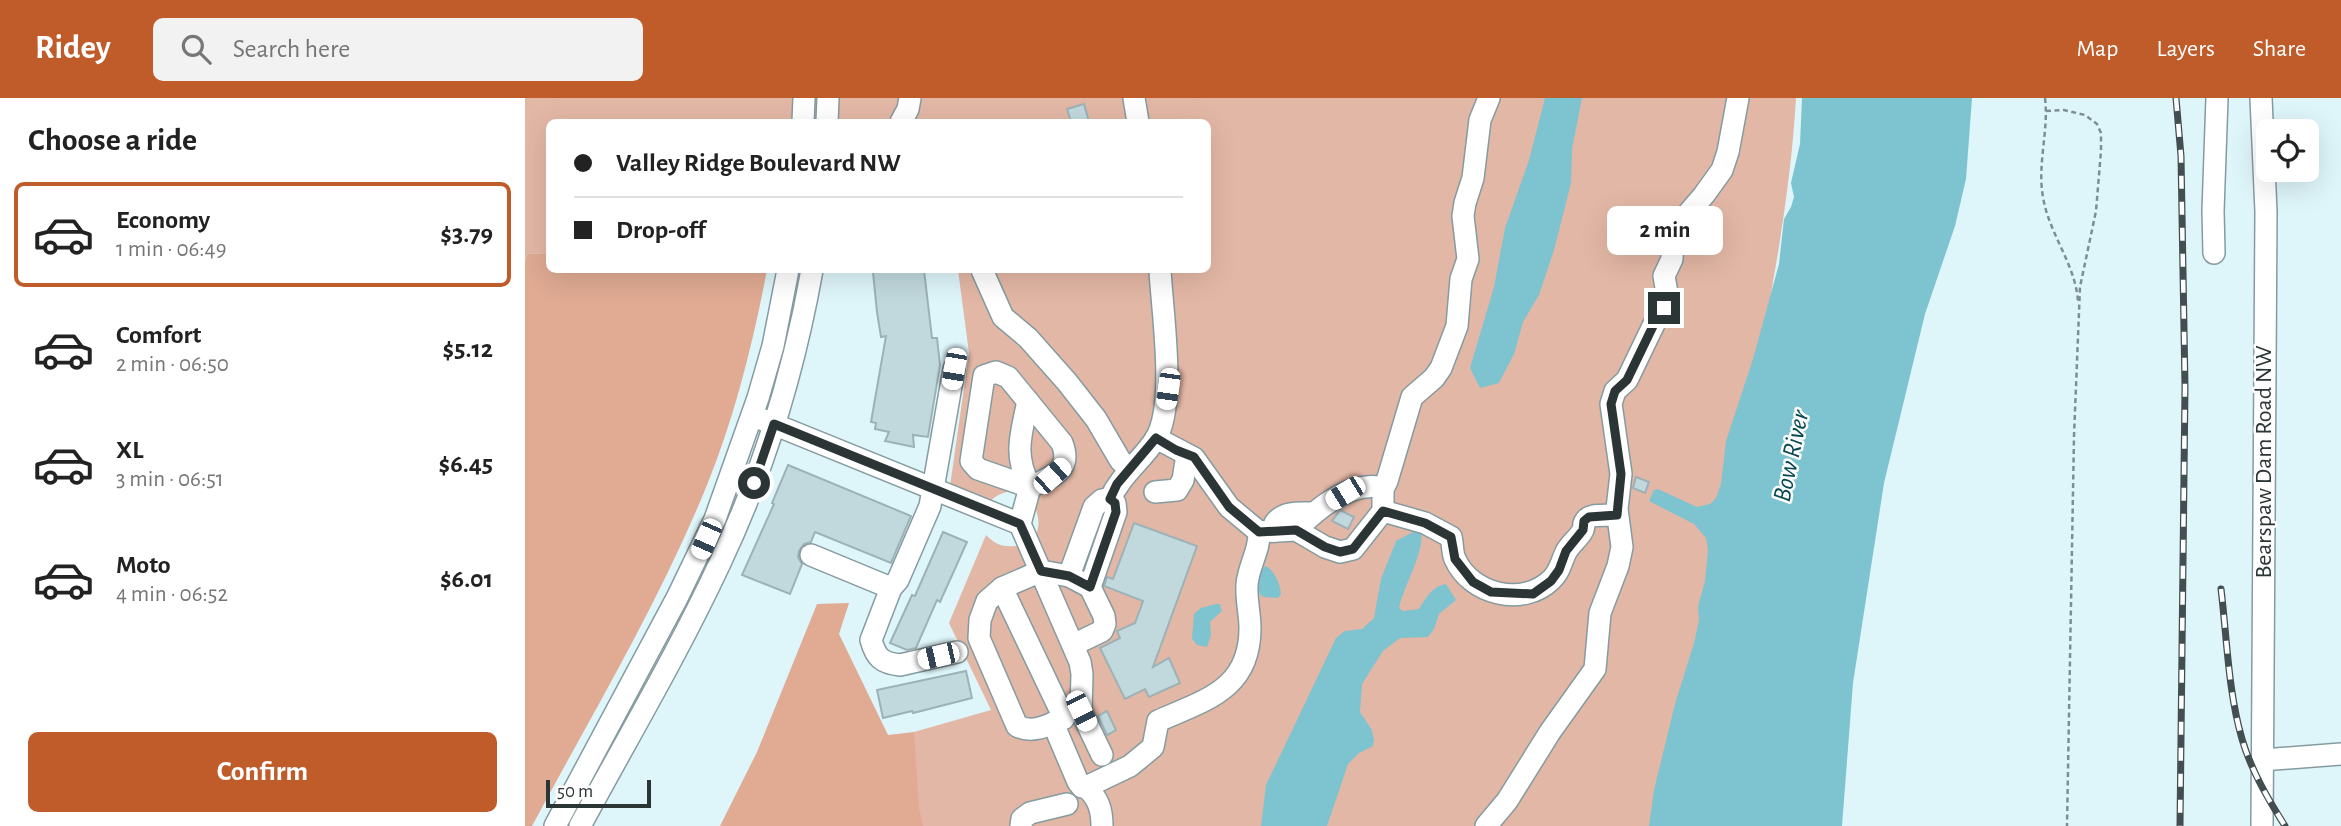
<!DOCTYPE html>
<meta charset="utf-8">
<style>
body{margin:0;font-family:"Alegreya Sans",sans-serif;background:#f2f2f2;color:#222;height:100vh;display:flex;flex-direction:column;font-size:26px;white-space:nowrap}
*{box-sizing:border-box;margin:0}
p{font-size:23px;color:#767676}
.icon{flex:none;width:38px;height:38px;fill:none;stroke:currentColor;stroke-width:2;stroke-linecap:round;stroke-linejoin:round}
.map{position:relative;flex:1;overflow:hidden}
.drawer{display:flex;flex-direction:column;background:#fff;width:525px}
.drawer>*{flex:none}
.guide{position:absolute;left:21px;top:21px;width:665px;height:154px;border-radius:10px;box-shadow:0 7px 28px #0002;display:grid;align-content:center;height:154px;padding:0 28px;background:#fff}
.tools{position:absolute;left:1731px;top:21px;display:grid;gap:14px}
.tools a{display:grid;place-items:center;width:63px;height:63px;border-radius:10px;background:#fff;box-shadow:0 7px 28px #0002;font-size:35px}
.scale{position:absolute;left:21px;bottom:18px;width:105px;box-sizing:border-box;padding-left:7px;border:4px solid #2c3536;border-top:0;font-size:19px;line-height:24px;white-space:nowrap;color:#2c3536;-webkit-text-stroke:5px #fdfdfd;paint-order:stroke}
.end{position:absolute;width:32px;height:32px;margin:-16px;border:9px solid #2c3536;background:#fff;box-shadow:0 0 0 4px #fff}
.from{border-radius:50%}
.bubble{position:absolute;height:49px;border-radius:10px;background:#fff;box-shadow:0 7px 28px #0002;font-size:23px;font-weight:700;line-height:49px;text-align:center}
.car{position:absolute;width:21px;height:42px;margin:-21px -10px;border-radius:9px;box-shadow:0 0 5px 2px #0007;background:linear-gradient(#fff 24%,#345 0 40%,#fff 0 76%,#345 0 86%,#fff 0)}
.guide b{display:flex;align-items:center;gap:24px;height:66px;font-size:26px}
.guide b+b{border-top:2px solid #e0e0e0}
.guide i{width:18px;height:18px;background:#222}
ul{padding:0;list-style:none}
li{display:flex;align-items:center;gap:21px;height:105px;margin:0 14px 10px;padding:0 14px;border:4px solid transparent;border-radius:10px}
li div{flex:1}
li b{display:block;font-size:26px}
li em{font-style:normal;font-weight:700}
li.on{border-color:#c05b2a}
li>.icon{width:63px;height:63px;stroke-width:1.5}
h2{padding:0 28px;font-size:32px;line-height:84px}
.cta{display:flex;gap:14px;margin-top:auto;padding:14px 28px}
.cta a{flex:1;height:80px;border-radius:10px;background:#c05b2a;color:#fff;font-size:28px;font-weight:700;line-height:80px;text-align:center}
header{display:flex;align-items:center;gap:42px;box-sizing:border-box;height:98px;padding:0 35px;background:#c05b2a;color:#fff}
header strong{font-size:33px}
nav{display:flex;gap:38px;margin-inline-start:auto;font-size:24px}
.search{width:490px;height:63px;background:#f2f2f2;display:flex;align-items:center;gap:18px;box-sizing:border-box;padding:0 24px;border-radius:10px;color:#767676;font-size:26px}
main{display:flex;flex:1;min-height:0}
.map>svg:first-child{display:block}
.green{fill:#e3b7a5}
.forest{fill:#e0aa93}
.water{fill:#7ec3d0}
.building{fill:#c1d8dd;stroke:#9cb2b6;stroke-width:2}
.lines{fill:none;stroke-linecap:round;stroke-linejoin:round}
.minor-casing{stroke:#859ba0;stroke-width:24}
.path{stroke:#7e8e90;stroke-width:2.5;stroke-dasharray:5 3.5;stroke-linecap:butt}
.minor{stroke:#fff;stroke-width:21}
.rail-casing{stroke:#434e50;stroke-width:7}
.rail{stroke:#fdfdfd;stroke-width:4.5;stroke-dasharray:13;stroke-linecap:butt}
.route{stroke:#2c3536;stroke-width:9}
.labels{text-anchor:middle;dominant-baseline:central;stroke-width:5;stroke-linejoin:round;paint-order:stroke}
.street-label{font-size:24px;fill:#2c3536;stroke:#fdfdfd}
.water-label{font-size:26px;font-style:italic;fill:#074852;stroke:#fdfdfd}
</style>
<header>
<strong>Ridey</strong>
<div class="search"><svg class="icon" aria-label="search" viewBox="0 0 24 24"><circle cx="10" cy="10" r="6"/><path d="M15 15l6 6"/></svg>Search here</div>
<nav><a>Map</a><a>Layers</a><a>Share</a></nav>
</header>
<main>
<section class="drawer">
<h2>Choose a ride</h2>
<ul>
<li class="on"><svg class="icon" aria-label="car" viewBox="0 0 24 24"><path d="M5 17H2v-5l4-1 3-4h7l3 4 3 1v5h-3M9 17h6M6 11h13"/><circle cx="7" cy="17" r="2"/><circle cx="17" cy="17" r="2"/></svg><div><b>Economy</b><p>1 min · 06:49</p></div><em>$3.79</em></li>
<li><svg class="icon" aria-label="car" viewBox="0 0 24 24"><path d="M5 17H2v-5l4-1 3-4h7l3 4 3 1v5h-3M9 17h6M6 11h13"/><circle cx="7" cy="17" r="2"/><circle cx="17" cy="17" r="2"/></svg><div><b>Comfort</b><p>2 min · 06:50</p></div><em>$5.12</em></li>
<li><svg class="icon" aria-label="car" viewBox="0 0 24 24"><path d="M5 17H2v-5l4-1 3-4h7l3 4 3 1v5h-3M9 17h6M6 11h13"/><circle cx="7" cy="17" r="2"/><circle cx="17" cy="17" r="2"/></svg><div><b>XL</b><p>3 min · 06:51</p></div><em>$6.45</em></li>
<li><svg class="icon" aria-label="car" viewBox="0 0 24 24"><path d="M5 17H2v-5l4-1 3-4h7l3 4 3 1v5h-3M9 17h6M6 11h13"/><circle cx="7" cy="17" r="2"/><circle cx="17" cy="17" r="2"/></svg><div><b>Moto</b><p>4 min · 06:52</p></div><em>$6.01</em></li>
</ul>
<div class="cta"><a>Confirm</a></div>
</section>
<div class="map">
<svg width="1816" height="728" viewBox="0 0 1816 728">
<rect width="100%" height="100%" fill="#def5fa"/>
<path class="green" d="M0,0H1271C1265,106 1243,211 1224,316C1199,453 1173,591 1144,728H383L389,634L466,612L424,525L461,437C471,447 477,449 491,448C536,444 506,367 465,403L425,388L444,255L433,172H682V24H24V155L2,156L0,162Z"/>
<g class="forest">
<path d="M24,155V172H242C228,245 210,318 182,387C134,505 67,616 7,728H0V162L2,156Z"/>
<path d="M324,505L314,536L363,637L389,634L394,710L398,728H195L232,654L292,506Z"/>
</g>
<g class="water">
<path d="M1020,0H1057L1047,51L1046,85L1029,152L1014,197L998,224L989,256L974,285L955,290L945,270L969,189L980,130L1004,62Z"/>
<path d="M1277,0H1447L1441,81L1430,128L1400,216L1359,385L1328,585L1317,728H1124L1129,692L1150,606L1169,545L1174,522L1173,508L1180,483L1183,452L1181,440L1169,426L1124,403L1129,392L1133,391L1172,409L1185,406L1191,400L1196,386L1201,343L1228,261L1254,166L1259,121L1266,109L1269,99L1266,85L1275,46Z"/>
<path d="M890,433H896C900,454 879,487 874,510L878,513L894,511C901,500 907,488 921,486L931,502L914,516L909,531L903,539L875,540L858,553L837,586L835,614L847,632L849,642L848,648L834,655L823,666L802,728H736L741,687L811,540L820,533L837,531L849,520L856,481L871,443Z"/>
<path d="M740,468C749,471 755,486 756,496L753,500L738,499L732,493L734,477Z"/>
<path d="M691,506H695L697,513L685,524L686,537L682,549L672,547L667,541L669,516L676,510Z"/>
</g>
<g class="building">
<path d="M559,6L564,24H546L542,11Z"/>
<path d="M351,172H399L407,240H412L415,267L403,339L388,337L389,349L360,343L364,334L350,331L351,325L346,324L361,238L356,239L352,214L348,174Z"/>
<path d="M263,367L386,418L366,465L290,434L286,444L279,446L274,453L273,459L277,466L265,496L217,477L249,406L247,405Z"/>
<path d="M1111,379L1124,384L1120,395L1108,390Z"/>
<path d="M815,412L829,419L823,431L807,423Z"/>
<path d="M609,425L672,448L628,569L644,560L655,585L624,599L620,591L600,601L575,550L595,540L592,533L610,525L618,503L579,488L582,479L588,481Z"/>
<path d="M418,434L442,444L415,504L412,502L391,550L382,552L365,545L387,497L390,498Z"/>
<path d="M441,573L447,600L388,615L387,613L358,620L352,592Z"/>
<path d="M582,613L591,632L582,637L573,618Z"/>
</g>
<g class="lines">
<g class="minor-casing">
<g id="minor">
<path d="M609,0L613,24"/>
<path d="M1736,0L1741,114L1737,728"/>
<path d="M278,24L279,0"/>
<path d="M302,24L303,0"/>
<path d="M376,24L383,11L385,0"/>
<path d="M1689,155L1688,113L1692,0"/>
<path d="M457,172L478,219L503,240L542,284L571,321L595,362L604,371"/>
<path d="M429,271L405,408L373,482L366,490L346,542C351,560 357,565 375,567L432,554"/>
<path d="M503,303C496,337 488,356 505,389"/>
<path d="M236,321L495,426"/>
<path d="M631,340L669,360L704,409L734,434L771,432L800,449L815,454L828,451L858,413V395L853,389C822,385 791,412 771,432"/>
<path d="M505,389L453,371L446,363L459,278L471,274L483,279L537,345C548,373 526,379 505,389L495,426L555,564L557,576L556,613L577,657"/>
<path d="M857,393L862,383L887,299L909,280L916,270L932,228L936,181L943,161L938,118L940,105L948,80L955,22L964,0"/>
<path d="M630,394L652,392L658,382L662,357"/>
<path d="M585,401C596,377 616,363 630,342C652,308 637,213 635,172"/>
<path d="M858,413L900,425L926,439C928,446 927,455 930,461C946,497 998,509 1026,482C1035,474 1036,464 1041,454C1045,446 1054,440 1058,432C1060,426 1057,427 1061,422C1066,415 1084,418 1092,417"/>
<path d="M750,433V425C759,413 774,415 788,415"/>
<path d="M286,457L366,490"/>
<path d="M544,478L569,409L577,402L585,401"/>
<path d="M565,489L591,414L590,405L585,401"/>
<path d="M477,490L539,620"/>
<path d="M538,621C523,627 508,636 492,628L454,540L455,522L462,503L477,490L516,473L544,478L565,489L579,518L580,526L577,533L548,547"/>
<path d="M528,625L553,684L557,689H561L605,668L628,649L633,623C680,602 725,592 725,530C725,516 721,501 722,487C723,468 735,453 734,434"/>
<path d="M1737,662L1816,656"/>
<path d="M561,689C573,700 577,711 577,728"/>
<path d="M30,728L152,500L190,421L233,300L248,248L263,172"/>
<path d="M55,728C102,641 153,555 195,465C239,372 269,273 287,172"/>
<path d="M496,728L497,721L505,715L542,706"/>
<path d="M961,728L982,703L1025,634L1070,571L1075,515L1093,468L1097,449L1092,411L1096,376L1086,306L1090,293L1102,282L1129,226L1139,210L1142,195L1139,178L1147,161L1148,133L1179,97L1197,72L1203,54L1213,0"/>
</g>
</g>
<g class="path">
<path d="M1520,0C1524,33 1512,66 1518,99C1524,136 1550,165 1553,203"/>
<path d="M1521,13L1539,12L1560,17L1572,26L1576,35V53L1571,113L1555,189L1549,338L1542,728"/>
</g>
<use href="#minor" class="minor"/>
<g class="rail-casing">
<g id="rail">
<path d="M1651,0L1656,58L1660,289L1655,728"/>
<path d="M1696,491C1702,540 1703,593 1717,641C1726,672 1743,701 1760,728"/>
</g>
</g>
<use href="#rail" class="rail"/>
</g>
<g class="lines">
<path class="route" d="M229,385L249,326L495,426L516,473L544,478L565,489L591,414L590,405L585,401L592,386L631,340L651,352L669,359L704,409L734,434L771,432L800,449L815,454L828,451L858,413L900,425L926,439L930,461L948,484L966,494L1008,496L1026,483L1034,472L1041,453L1058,432L1059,423L1064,419L1092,417L1096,376L1086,306L1090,293L1102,282L1129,226L1139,210"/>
</g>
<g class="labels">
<g class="street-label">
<text transform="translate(1739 364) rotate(-90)">Bearspaw Dam Road NW</text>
</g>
<g class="water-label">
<text transform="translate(1266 358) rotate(-78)">Bow River</text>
</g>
</g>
</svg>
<div class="tools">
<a><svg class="icon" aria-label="locate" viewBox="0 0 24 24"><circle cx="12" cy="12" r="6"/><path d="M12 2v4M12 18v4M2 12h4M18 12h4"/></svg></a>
</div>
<div class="scale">50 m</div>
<i class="end from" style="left:229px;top:385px"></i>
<i class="end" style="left:1139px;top:210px"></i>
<div class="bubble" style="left:1082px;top:108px;width:116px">2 min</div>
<i class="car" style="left:429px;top:271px;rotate:190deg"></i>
<i class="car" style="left:643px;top:291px;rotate:188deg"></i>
<i class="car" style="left:527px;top:378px;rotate:48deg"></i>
<i class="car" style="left:820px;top:395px;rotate:238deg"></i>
<i class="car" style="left:181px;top:441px;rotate:204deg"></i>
<i class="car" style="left:413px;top:558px;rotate:257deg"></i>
<i class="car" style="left:556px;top:613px;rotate:154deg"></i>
<div class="guide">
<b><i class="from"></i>Valley Ridge Boulevard NW</b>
<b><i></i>Drop-off</b>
</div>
</div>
</main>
